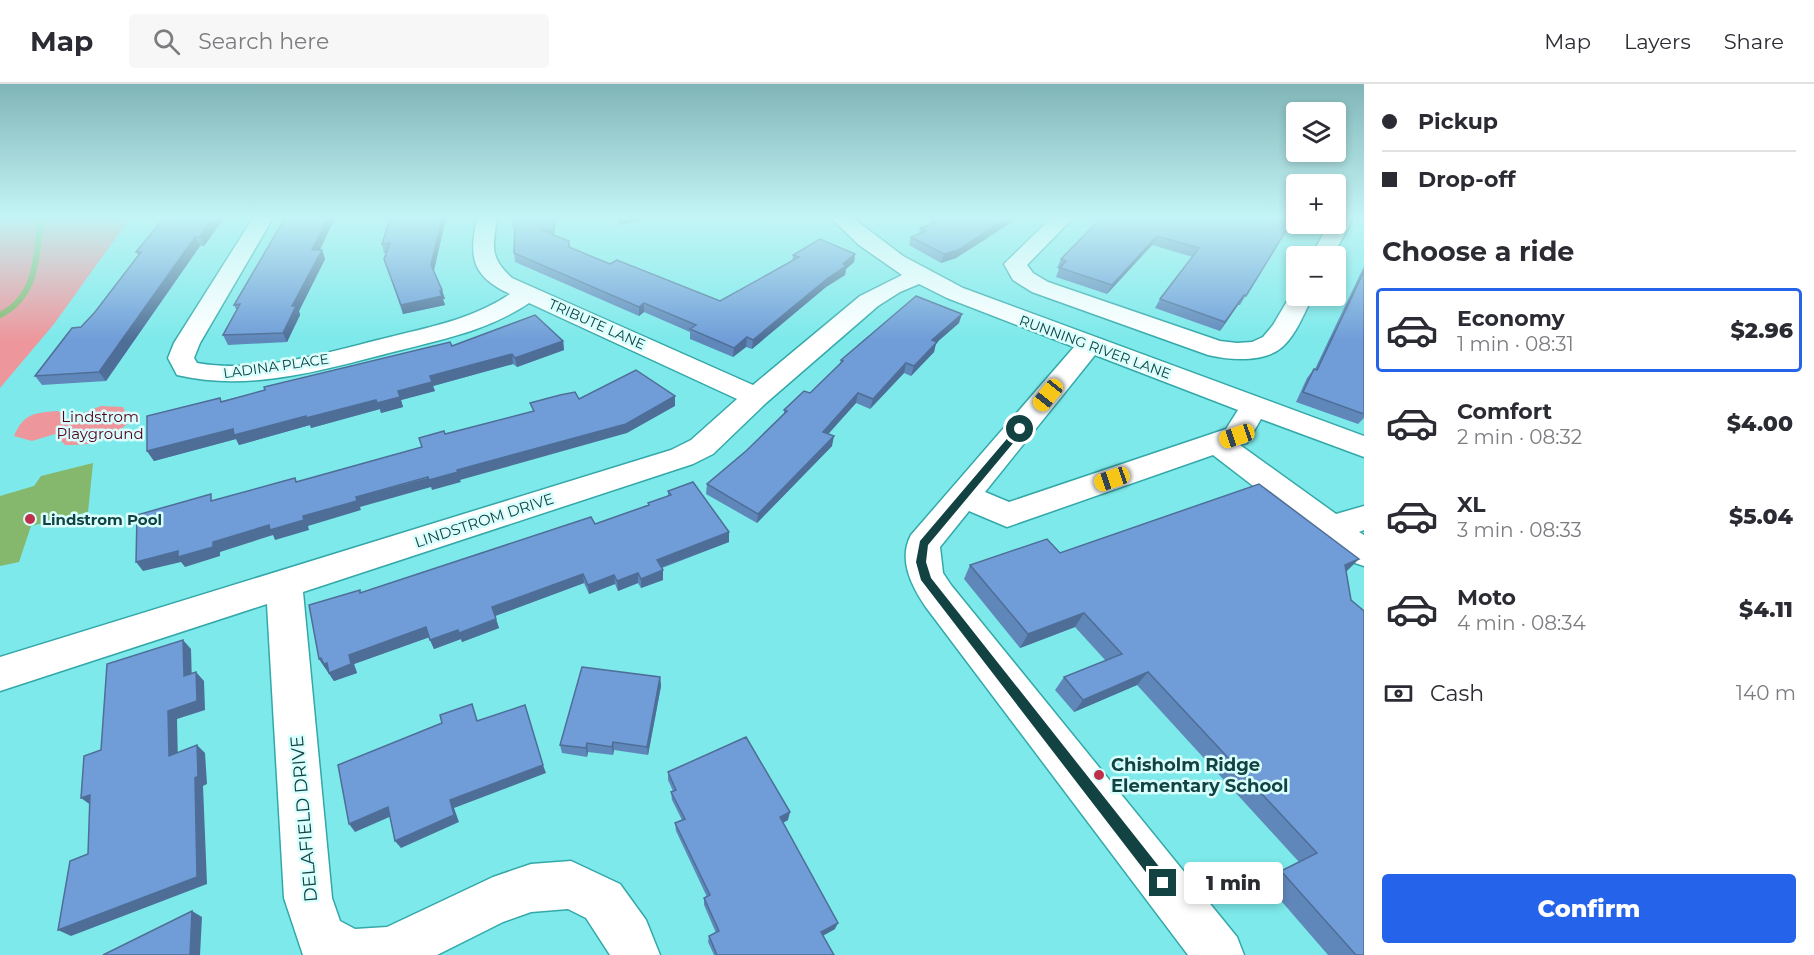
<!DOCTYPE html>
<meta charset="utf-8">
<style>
body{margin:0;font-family:Montserrat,sans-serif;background:#f7f7f7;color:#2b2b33;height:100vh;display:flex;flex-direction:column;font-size:22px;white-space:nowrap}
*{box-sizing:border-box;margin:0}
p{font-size:20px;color:#7c7c81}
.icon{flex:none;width:33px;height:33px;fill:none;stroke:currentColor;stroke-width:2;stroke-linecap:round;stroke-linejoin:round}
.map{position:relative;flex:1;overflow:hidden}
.panel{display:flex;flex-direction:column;background:#fff;width:450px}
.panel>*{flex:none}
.hud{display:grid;align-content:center;height:132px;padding:0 18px;background:#fff}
.buttons{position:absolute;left:1286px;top:18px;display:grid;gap:12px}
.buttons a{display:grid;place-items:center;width:60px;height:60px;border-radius:6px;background:#fff;box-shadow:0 3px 9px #0003;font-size:30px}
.end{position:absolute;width:27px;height:27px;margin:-14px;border:8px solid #124242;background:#fff;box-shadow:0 0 0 3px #fff}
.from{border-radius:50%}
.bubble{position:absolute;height:42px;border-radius:6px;background:#fff;box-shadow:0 3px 9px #0003;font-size:20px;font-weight:800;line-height:42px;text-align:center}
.car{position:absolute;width:18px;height:36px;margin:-18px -9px;border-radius:8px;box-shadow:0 0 4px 2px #0007;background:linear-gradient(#f5c518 24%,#345 0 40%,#f5c518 0 76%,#345 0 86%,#f5c518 0)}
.hud b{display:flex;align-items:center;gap:21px;height:57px;font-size:22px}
.hud b+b{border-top:2px solid #e1e1e2}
.hud i{width:15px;height:15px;background:#2b2b33}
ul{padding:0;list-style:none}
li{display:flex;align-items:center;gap:18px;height:84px;margin:0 12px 9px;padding:0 6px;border:3px solid transparent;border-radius:6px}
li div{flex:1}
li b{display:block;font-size:22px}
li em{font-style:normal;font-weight:800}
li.current{border-color:#2563eb}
li>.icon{width:54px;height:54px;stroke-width:1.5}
h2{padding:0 18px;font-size:27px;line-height:72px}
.pay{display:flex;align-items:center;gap:15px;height:66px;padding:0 18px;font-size:22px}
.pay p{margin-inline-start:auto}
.cta{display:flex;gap:12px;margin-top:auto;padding:12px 18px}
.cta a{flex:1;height:69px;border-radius:6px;background:#2563eb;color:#fff;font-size:24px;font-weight:800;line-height:69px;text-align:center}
header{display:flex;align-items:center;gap:36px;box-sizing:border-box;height:84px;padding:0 30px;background:#fff;border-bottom:2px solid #e1e1e2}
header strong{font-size:28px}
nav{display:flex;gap:33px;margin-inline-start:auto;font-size:21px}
.search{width:420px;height:54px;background:#f7f7f7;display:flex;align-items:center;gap:15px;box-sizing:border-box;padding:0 21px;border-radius:6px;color:#7c7c81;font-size:22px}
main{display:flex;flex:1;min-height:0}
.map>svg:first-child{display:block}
.green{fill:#ed979c}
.water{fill:#85b76d}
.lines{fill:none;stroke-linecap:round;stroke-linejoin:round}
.stream{stroke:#85b76d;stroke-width:6}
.minor-casing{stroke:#34a8a9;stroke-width:3}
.minor{fill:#fff;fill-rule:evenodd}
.wall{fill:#6087ba}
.shaded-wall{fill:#4e6e97}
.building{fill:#709dd8;stroke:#4e6e97;stroke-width:1.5}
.route{fill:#124242}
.poi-dot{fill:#c02f49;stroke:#d8fffe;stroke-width:2}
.labels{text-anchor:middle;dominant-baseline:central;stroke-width:5;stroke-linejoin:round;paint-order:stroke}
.far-street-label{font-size:14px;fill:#124242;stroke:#d8fffe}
.park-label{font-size:15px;fill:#570017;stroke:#d8fffe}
.poi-label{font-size:15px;font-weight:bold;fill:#124242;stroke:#d8fffe;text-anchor:start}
.street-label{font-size:15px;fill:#124242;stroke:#d8fffe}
.near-poi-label{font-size:18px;font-weight:bold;fill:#124242;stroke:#d8fffe;text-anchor:start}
.near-street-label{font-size:18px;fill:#124242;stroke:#d8fffe}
</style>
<header>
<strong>Map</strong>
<div class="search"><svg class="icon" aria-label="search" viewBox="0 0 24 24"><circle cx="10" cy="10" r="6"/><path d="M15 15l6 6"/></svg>Search here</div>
<nav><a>Map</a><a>Layers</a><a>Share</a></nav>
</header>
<main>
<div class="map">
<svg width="1364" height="871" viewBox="0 0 1364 871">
<rect width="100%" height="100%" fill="#7de9ea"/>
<g class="green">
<path d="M0,134H130L54,240L0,304Z"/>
<path d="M101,322L123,323L130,338C105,358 97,361 65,361L55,350L32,357L14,352C24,329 34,329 58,327L68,335Z"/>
</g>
<path class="water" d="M93,379L88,428L31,442L19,478L0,482V412L34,402L41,392Z"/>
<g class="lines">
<path class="stream" d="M0,231C38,212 36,172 41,134"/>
<g class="minor-casing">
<g id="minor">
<path d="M253,134H273L200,259L194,274L197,279C260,290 325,269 386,254C429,243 471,236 510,210C471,192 469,173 477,134H497C493,163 489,173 512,194L753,301L860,212L902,191L859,161L831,134H853L903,172L963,204L1364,352V373L1261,335L1247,359L1240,361L1336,430L1364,422V446L1359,448L1364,451V482L1352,478L1213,371L1007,443L969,427L940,463L943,489L951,501L1237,853L1244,871H1188L925,522C911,501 898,475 911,451L1074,263L947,214L919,200L900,208L878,222L766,319L713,370L693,380L303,508L332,814L340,837L355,845L387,843L493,793L531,780L571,777L620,800L646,836L660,871H610L586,834L568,825L531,828L503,838L437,871H303L284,814L267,520L0,607V573L671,366L691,356L737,315L529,219C489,246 447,254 401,266C329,284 253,309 177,291L168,274L174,259ZM1095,271L1238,326L1226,345L1009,418L985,408Z"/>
<path d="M1051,134H1073L1027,181L1033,189L1048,198L1220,257L1237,259L1252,258L1263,253L1273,241L1293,207L1296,206V212H1313C1304,229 1296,252 1281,264C1263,279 1229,276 1208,271L1032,208L1013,196L1004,180Z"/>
<path d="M1335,134H1353L1333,172H1311L1329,140H1335Z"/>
</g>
</g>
<use href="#minor" class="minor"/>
</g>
<g class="wall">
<path d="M224,134L204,162H200L106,297L42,301L35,292L95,228L138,171L136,168Z"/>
<path d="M335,134L320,166H322L325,175L299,227L300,231L287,258L228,261L223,251L237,227L234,221Z"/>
<path d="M390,134H446L434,187L445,215H443L445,221L403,230L384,175L386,169H384L382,160Z"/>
<path d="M514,134H556L554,151L569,157L570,164L610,180L720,217L792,177L793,171L855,170L854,178L846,185L845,191L826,203L752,265L746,263L733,273L690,255V248L644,228L639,232L515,178L514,169L515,150L513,142Z"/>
<path d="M923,134H1016L1012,138L956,174L941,179L909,161L911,153L919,150L920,144L930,141L929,140L930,137Z"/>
<path d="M1101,134L1281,154L1240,221H1238L1220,247L1155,224L1160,215L1193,173L1152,161L1107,210L1056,193L1059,185L1057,184L1061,175Z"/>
<path d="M1364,182V334L1358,340L1296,318L1307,294L1314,285H1315Z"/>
<path d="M959,239L936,259L934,268L911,292L904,289L870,325L856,319L828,350L832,362L757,439L706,410L707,400L746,367L784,330V326L810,309L840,280L841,276Z"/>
<path d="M563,257L564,266L517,283L513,280L433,302L435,307L401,316L403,323L381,329L380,325L311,344L310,341L239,361L236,355L154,377L147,367L222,317L452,262Z"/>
<path d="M668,407L729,448V458L662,484L663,486V496L641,504L638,499L618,507L615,500L589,510L584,499L495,532L499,544L462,558L461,555L434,565L429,553L354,580L357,589L334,597L319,575L361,509L595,440L648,421V419L668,412Z"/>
<path d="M1060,469L1346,488L1364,871H1328L1264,797L1299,778L1137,601L1074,628L1055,606L1064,593L1106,577L1075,543L1020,564L964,495L970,481Z"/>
<path d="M660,593L661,602L648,671L614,666L613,671L588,668L587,673L562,669L560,661Z"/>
<path d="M668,688L788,736L783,739L835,845L823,852L834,871H714L708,858L709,852L716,849L704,821V814L707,813L676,747L675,739L682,736L672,716L671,708L673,707L668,696Z"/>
</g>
<g class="shaded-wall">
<path d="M213,134H224L204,162L200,153Z"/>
<path d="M328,134H335L315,175L312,166Z"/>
<path d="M442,134H446L433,190L431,181Z"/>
<path d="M554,134H556L554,155L553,146Z"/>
<path d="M619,134H653L619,141Z"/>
<path d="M1007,134H1016L1012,138L956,174L941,179L944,170Z"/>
<path d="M1157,152L1152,161L1107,210L1112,201Z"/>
<path d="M195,153L200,162L106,297L99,288Z"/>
<path d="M322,166L325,175L299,227L300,231L287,258L283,249L292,222Z"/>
<path d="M855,170L854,178L846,185L845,191L826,203L752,265L753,256Z"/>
<path d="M442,206L445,215H443L445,221L403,230L401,221Z"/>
<path d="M1244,211L1238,221L1220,247L1225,238Z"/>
<path d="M644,219V228L639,232V223Z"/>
<path d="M962,230L959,239L936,259L934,268L911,292L914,282L932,256Z"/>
<path d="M747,253L746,263L733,273L734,264Z"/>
<path d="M563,257L564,266L517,283L515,274Z"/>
<path d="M512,270L513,280L433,302L435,307L401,316L403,323L381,329L380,325L311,344L310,341L239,361L236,355L154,377L147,367L233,345L398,307L430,292Z"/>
<path d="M906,279L904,289L870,325L873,315Z"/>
<path d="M858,309L856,319L822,357L823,348Z"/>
<path d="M675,312V322L627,349L460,396L461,398L432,406L431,403L360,423L361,426L308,442L309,446L275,456L273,451L220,468V472L185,483L181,478L143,487L136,478L213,458L269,441L303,432L356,413L457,386Z"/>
<path d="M834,352L832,362L757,439L758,430Z"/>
<path d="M729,448V458L657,485V476Z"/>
<path d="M1359,475L1345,489V481Z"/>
<path d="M663,486V496L641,504V495Z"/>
<path d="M638,489V499L618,507L617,497Z"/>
<path d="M583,490L584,499L495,532L492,523Z"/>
<path d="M614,491L615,500L589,510L588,501Z"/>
<path d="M1084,529L1075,543L1020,564L1028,550Z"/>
<path d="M496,535L499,544L462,558L461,555L434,565L430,556L458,546Z"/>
<path d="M426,543L430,553L354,580L357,589L334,597L319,575L321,574L327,579Z"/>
<path d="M183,556L191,565L192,601L184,592Z"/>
<path d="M196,588L204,597L205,626L177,635L178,680L169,672L168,627Z"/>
<path d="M1148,588L1137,601L1074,628L1083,616Z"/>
<path d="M660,593L661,602L648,671L647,663Z"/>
<path d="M613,658L614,666L613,671L612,663Z"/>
<path d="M587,659L588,668L587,673L586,664Z"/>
<path d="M197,661L205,669L207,700L203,702L207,800L71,852L58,846L195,694Z"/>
<path d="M543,681L546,689L454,724L459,738L401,764L395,757L450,716Z"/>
<path d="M90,711L92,722L81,714Z"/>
<path d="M388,723L394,731L355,748L349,740Z"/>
<path d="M790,728L788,736L778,741L780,733Z"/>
<path d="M192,827L202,833L200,871H190Z"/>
<path d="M838,839L835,845L818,854L821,848Z"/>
</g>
<g class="building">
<path d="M164,134H213L200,153H195L99,288L35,292L72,244L81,243L95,228L141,168H136Z"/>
<path d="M285,134H328L312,166H322L292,222H296L283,249L223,251L240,220L234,221Z"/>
<path d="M390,134H442L431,181L442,206L440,207L442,212L401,221L384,175L390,159L382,160Z"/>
<path d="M514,134H554L553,146H541L569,157V163L610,180L617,176L720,217L799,173L793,171L820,155L855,170L843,180L846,182L828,194L753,256L747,253L734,264L690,245L696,241L644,219L639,223L514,169L515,142H513Z"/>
<path d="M938,134H1007L958,166L944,170L911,153L926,147L920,144L942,136Z"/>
<path d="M1101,134H1294L1287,145L1246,212L1244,211L1225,238L1160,215L1199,164L1157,152L1112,201L1060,184L1066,177L1061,175Z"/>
<path d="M1364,187V330L1303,308L1314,285L1317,286Z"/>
<path d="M916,212L962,230L932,256L937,258L914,282L906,279L873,315L858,309L823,348L834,352L758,430L707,400L746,367L787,327L784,326L804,307L810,309L843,277L841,276Z"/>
<path d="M535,231L563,257L515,274L512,270L430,292L432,298L398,307L400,313L377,319L376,316L306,334V332L234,351L233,345L147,367V332L220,314L221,318L265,306L264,303L450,258L452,262Z"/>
<path d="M636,286L675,312L626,340L457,386L458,388L429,396L428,393L356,413L357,417L303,432L304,436L270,446L269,441L213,458V463L178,473V467L136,478L137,431L211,410V417L295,394L296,398L422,363L419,354L444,347L445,350L534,327L530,319L560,311L575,308L579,315Z"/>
<path d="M693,398L729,448L657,476L663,486L641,495L638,489L617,497L614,491L588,501L583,490L492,523L496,535L459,549L458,546L430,556L426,543L349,571L351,580L329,589L327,579L324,580L321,574L319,575L309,521L360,506V509L591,433L595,440L649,421L648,419L671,411L668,407Z"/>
<path d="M1259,400L1359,475L1345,481L1351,516L1364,527V871H1356L1281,787L1317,769L1148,588L1083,616L1064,593L1122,570L1084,529L1028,550L970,481L1047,455L1060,469Z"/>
<path d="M183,556L184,592L196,588L197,617L168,627L169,672L197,661L198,692L195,694L197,793L58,846L70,777L88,770L90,711L81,714L84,672L101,666L107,580Z"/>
<path d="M582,583L660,593L647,663L613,658L612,663L587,659L586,664L560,661Z"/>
<path d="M472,620L477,637L525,621L543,681L450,716L454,731L395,757L388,723L349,740L338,681L442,639L440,631Z"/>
<path d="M746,653L790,728L780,733L838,839L821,848L834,871H717L709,852L719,847L704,814L710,811L675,739L685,735L671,708L676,706L668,688Z"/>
<path d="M192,827L190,871H103Z"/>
</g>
<linearGradient id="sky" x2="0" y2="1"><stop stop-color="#80b5b7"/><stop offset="0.52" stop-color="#c4f5f6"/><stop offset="1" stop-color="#c4f5f6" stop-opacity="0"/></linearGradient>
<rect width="1364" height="256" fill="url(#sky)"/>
<path class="route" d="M1017,343L1025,345L928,461L926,478L931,494L1168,794L1170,799L1168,804L1163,806L1158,804L921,496L916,478L920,457Z"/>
<g class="poi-dot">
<circle cx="30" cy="435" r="6"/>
<circle cx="1099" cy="691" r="6"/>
</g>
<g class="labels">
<g class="far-street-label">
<text transform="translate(597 240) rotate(24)">TRIBUTE LANE</text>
<text transform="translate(1095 263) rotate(20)">RUNNING RIVER LANE</text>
<text transform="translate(276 282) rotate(-8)">LADINA PLACE</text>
</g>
<g class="park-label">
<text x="100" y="332">Lindstrom<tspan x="100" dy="17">Playground</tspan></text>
</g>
<g class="poi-label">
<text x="42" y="435">Lindstrom Pool</text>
</g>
<g class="street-label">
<text transform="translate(484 436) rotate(-18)">LINDSTROM DRIVE</text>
</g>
<g class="near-poi-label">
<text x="1111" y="681">Chisholm Ridge<tspan x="1111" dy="21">Elementary School</tspan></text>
</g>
<g class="near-street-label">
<text transform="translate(304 735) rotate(-95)">DELAFIELD DRIVE</text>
</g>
</g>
</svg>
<div class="buttons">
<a><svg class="icon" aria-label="layers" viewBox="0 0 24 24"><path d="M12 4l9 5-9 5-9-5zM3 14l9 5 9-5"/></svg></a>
<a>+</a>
<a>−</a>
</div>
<i class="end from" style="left:1020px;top:345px"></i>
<i class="end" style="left:1163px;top:799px"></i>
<div class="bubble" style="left:1184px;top:778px;width:99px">1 min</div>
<i class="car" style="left:1048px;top:311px;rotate:219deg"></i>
<i class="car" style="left:1237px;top:352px;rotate:251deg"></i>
<i class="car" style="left:1112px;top:395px;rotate:251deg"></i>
</div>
<section class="panel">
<div class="hud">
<b><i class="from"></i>Pickup</b>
<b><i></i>Drop-off</b>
</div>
<h2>Choose a ride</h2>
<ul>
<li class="current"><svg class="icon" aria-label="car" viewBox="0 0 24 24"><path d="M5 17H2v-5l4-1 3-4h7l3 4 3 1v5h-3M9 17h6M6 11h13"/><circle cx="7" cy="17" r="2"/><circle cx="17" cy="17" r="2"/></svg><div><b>Economy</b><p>1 min · 08:31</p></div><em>$2.96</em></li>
<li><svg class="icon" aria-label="car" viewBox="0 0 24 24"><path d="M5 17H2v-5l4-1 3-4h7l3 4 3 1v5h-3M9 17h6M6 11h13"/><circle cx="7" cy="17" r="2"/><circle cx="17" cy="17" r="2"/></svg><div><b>Comfort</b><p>2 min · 08:32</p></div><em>$4.00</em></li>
<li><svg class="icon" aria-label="car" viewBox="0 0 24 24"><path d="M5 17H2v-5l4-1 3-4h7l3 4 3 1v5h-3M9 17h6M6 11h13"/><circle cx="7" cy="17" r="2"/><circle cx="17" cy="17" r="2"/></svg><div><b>XL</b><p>3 min · 08:33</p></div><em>$5.04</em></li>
<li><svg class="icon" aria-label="car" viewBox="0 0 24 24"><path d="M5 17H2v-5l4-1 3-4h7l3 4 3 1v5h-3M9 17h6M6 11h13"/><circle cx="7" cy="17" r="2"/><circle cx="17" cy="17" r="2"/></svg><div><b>Moto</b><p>4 min · 08:34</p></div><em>$4.11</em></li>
</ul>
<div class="pay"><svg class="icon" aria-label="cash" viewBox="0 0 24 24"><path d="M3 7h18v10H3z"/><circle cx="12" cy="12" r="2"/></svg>Cash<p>140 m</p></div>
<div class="cta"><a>Confirm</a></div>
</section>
</main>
